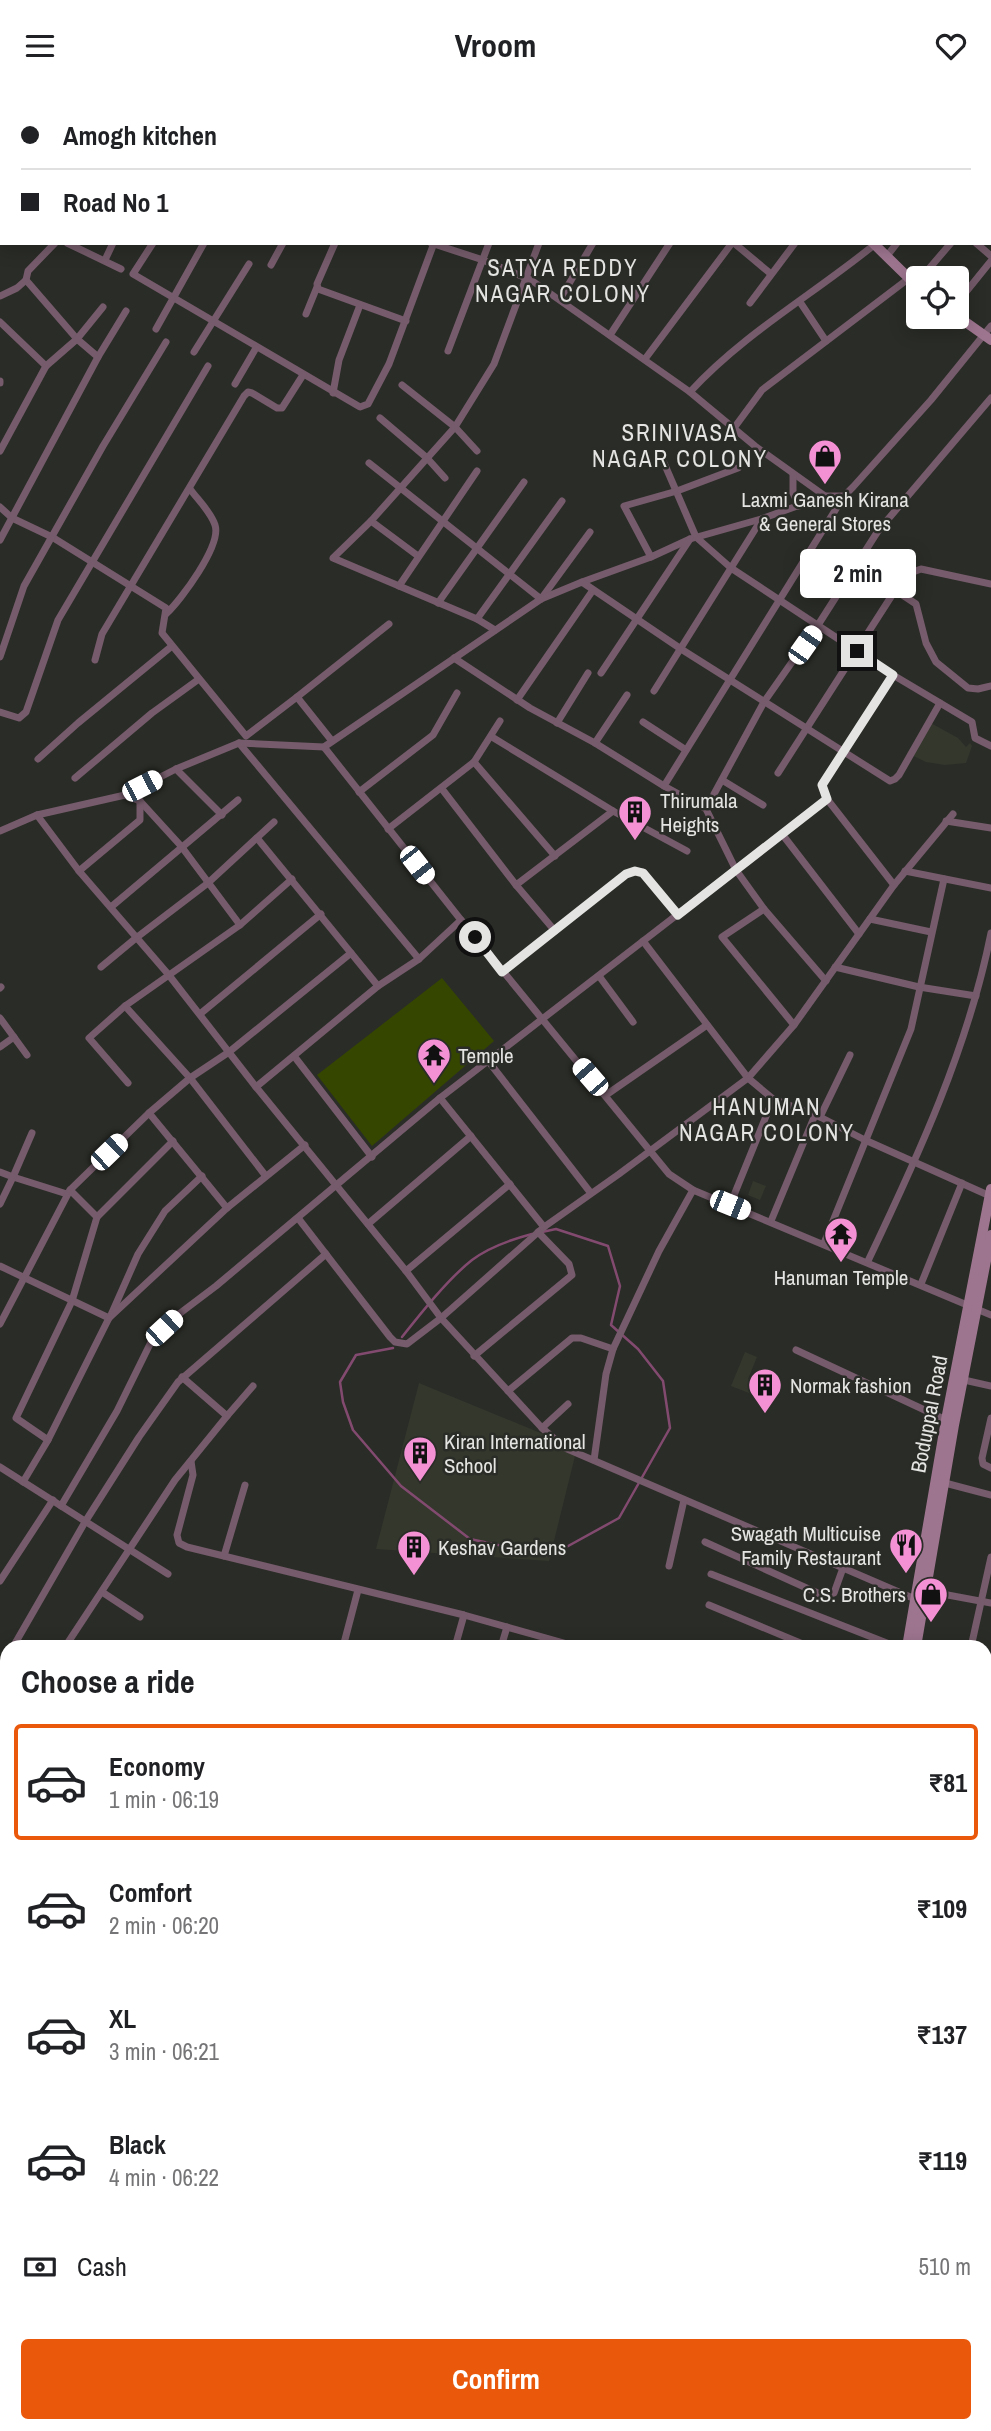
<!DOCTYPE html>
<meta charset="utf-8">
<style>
body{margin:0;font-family:"Archivo Narrow",sans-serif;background:#f2f2f2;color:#202124;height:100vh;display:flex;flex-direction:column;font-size:26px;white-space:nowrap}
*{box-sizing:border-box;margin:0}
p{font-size:23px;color:#757577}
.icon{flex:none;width:38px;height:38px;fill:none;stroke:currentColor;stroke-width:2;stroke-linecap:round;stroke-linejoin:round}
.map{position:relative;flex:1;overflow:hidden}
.side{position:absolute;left:0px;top:1549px;width:992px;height:793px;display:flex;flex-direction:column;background:#fff;border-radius:21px 21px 0 0;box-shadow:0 4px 18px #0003}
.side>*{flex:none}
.banner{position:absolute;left:0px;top:0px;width:992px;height:154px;box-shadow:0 4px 18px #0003;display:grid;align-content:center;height:154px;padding:0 21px;background:#fff}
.controls{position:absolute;left:906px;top:175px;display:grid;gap:14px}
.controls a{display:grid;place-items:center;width:63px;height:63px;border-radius:7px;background:#fff;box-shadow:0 4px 18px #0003;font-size:35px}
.end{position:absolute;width:32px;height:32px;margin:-16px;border:9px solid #e4e5e2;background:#111;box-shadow:0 0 0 4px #111}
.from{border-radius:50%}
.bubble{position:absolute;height:49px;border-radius:7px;background:#fff;box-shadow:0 4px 18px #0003;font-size:23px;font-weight:700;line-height:49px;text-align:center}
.car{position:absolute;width:21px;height:42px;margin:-21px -10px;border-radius:9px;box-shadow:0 0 5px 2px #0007;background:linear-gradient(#fff 24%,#345 0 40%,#fff 0 76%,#345 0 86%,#fff 0)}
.banner b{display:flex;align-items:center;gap:24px;height:66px;font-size:26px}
.banner b+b{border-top:2px solid #e0e0e0}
.banner i{width:18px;height:18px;background:#202124}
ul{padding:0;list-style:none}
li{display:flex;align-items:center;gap:21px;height:116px;margin:0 14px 10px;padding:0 7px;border:4px solid transparent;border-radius:7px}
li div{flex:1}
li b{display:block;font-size:26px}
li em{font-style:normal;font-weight:700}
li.selected{border-color:#ea580c}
li>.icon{width:63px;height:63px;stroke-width:1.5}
h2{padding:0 21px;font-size:32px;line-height:84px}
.pay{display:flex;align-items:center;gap:18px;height:77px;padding:0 21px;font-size:26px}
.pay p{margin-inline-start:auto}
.primary-button{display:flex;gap:14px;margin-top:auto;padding:14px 21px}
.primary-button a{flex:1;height:80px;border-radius:7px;background:#ea580c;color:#fff;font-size:28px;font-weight:700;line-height:80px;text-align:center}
header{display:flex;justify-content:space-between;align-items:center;height:91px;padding:0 21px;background:#fff;font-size:32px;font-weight:700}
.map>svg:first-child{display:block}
.built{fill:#33372c}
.green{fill:#354600}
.water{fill:#834a70}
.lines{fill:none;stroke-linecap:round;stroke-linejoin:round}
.stream{stroke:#834a70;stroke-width:2.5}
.street{stroke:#755b6b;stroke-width:7}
.secondary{stroke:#9e758f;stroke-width:10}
.highway{stroke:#da9ac4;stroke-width:12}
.route{stroke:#e4e5e2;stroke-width:9}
.labels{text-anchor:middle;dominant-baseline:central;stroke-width:5;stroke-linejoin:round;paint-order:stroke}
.poi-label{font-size:21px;fill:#e4e5e2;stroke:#2a2c27;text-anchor:start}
.street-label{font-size:21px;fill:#e4e5e2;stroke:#2a2c27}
.neighbourhood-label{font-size:23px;letter-spacing:2px;fill:#e4e5e2;stroke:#2a2c27}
</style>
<header><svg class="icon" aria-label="menu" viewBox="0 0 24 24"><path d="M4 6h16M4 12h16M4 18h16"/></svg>Vroom<svg class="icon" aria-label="heart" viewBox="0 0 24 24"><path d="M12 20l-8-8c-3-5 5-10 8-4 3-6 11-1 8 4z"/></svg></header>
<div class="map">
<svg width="991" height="2340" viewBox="0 0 991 2340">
<rect width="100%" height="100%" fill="#2a2c27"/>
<g class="built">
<path d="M929,631L958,647L966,656L970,652L972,655L966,672L945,674L926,671L907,662Z"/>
<path d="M753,1090L766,1095L760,1109L748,1104Z"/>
<path d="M745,1261L757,1266L748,1288L769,1296L764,1308L731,1295Z"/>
<path d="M419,1292L577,1357L549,1470L376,1458Z"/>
<path d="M985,2278L991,2279V2340H731V2335L985,2334Z"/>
<path d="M206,2334L276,2335L280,2340H189Z"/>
</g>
<path class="green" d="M442,887L494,950L372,1055L317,984Z"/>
<path class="water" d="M0,1935L7,1936V2195L0,2200Z"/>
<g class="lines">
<g class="stream">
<path d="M402,1246C421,1222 448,1188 472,1169C488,1157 513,1148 532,1143"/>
<path d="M393,1257L356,1264L340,1291L343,1311L353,1339L401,1395L470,1448L550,1465L619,1427L670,1337L663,1290L638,1258L611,1234L620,1195L608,1155L556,1138L542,1141"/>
</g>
<g class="street">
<path d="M52,0L61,2"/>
<path d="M485,0L490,2"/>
<path d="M796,0L798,2"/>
<path d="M858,0L860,2"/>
<path d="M985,0L987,2"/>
<path d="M41,2V0"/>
<path d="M90,2L91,0"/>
<path d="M140,2L141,0"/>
<path d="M189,2L190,0"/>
<path d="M235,2L236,0"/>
<path d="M285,2V0"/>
<path d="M338,2L339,0"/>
<path d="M388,2L389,0"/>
<path d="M444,2L445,0"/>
<path d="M543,2V0"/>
<path d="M677,2L678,0"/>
<path d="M762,2L763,0"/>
<path d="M990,39H991"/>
<path d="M990,87H991"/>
<path d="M990,104L991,103"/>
<path d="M0,120L2,121"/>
<path d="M0,138L2,133"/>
<path d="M67,152L121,178"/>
<path d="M153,152L133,183L360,316L368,313L389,273L434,152"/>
<path d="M335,152L317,193L318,198L406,230"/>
<path d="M431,152L483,169L531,189L690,301L755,355L825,405L761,428L690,448L651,466L582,491"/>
<path d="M734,152L771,183"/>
<path d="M976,152L991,165"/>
<path d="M887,165L897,152"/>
<path d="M105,169L113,152"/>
<path d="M271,174L283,152"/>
<path d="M921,187L951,152"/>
<path d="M26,189L77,248L98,266"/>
<path d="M0,205L17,197L26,189L28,180L55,152"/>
<path d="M560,208L593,152"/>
<path d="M800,211L826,250"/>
<path d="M750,212L795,152"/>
<path d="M957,212L991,170"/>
<path d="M306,223L317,196"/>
<path d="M0,231L46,275"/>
<path d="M156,238L204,152"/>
<path d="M610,244L670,152"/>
<path d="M448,260L489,152"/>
<path d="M194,261L249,173"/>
<path d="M645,268L732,152"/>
<path d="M0,290V292"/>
<path d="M235,293L256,257"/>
<path d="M402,294L455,336L477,360"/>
<path d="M690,301C743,243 814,203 874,154"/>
<path d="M333,302L339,269L360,214"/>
<path d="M380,327L427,367L445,387"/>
<path d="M734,337L762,299L908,188"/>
<path d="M0,360L46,275L77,248L103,216"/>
<path d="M369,372L541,508L590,441"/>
<path d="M664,372L696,446L731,477L893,584L972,631L975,647L991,655"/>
<path d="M793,384V402L799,415"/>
<path d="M825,405H844L853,396L931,309L991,235"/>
<path d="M0,416L12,427L52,446L166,517L162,542L246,645L297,606"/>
<path d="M371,430L418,465"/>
<path d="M0,449L98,266L126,220"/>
<path d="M651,466L624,415L677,400L738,377"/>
<path d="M399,495L477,380"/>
<path d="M895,499L916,513L926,552L936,571L968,597L978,598L991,595"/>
<path d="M438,512L524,391"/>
<path d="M166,523C181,509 222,454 215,434C211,421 198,409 190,398"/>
<path d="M477,528L562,410"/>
<path d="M495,539L477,528L333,467L371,430L455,336L494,273L539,152"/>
<path d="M0,566L24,495L103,355L166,251"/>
<path d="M454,567L530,617L595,652L664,695L706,718L736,779L764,818L826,890"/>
<path d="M95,569L102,543L244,305L248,301L252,302L277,317H282L303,284"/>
<path d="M601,582L690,448"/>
<path d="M893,584L822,694L827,708L894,794"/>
<path d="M654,600L761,429"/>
<path d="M517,609L593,499"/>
<path d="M0,621L19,627L26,621L58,529L208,275"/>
<path d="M643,631L686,659"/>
<path d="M557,632L588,582"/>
<path d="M492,646L613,720L687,760"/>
<path d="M332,650L297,606L389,533"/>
<path d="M239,652L419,868"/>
<path d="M595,652L627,604"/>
<path d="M324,656L461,829L669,1083L693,1099L991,1224"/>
<path d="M38,668L78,632L172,555"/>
<path d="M474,671L555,765"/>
<path d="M176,678L222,724"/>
<path d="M778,682L905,484L921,478L991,493"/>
<path d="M75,687L152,622L199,588"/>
<path d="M722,689L763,714"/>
<path d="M664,695L844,405"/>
<path d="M442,698L516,794L613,720"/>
<path d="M359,701L433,644L457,602"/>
<path d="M714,703L764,611L818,534L878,440L991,307"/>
<path d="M125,704L140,710L181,755L240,834"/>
<path d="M140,710V729L79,780L168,883L256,996L406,1180L441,1227L542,1337L565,1357L915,1508"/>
<path d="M37,724L79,780"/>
<path d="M946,730L991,737"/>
<path d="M388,738L474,671L500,630"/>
<path d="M0,740L37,724L125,704L176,678L239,652L324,656L541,508L582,491L681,558L890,690L895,688L899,684L940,612"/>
<path d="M782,743L859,843"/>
<path d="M257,747L378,895"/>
<path d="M905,780L991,797"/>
<path d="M516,794L555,840"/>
<path d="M111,816L238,709"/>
<path d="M764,818L722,846L794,934"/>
<path d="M870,828L931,841"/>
<path d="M643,850L748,987L773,1008L820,1026L865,1049L990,1105"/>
<path d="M101,876L136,847L208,792L274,731"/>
<path d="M835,876L919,896L976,905"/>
<path d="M502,881L626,783L635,780L643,781L678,824"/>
<path d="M599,885L633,931"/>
<path d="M0,897L1,896"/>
<path d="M125,915L190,987L265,1084"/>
<path d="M200,923L321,823"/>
<path d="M0,927L27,964"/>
<path d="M0,956L14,946"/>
<path d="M294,965L372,1066"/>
<path d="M489,971L590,1101"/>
<path d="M128,992L89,947L125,915L240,834L292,788"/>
<path d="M256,996L378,895L419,868L461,829"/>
<path d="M606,1004L707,934"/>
<path d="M440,1007L544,1136"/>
<path d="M149,1022L227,1117"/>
<path d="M820,1026L850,964"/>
<path d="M32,1042L13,1086L67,1103"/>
<path d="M0,1081L13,1086L0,1113"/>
<path d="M730,1114L773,1008"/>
<path d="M97,1126L173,1050"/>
<path d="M298,1127L390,1246L395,1251L407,1253L441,1227L544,1136L619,1083L748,987L794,934L894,794L953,723"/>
<path d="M771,1130L815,1024"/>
<path d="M368,1133L471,1045"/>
<path d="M824,1152L911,938L944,788"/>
<path d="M868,1170C918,1065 968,957 991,842"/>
<path d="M0,1175L109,1227L48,1349L23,1391"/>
<path d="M406,1180L510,1093"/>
<path d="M921,1193L962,1092"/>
<path d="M111,1224L138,1163L165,1120L202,1085"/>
<path d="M109,1227L227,1117L305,1054"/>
<path d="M0,1233L70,1099"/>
<path d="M796,1259L946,1329"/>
<path d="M474,1265L572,1184L569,1173L538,1141"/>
<path d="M964,1289L991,1295"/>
<path d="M508,1300L572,1247H581L613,1258"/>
<path d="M227,1325L253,1295"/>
<path d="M991,1327L982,1367L983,1373L991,1377"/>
<path d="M542,1337L568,1313"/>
<path d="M48,1349L16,1327L72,1210L97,1126L70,1099L149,1022L190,987L229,961L351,862"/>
<path d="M594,1369L606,1283L613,1258L659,1160L693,1099"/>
<path d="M191,1370L193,1384L177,1444L179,1452L187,1456L464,1524L578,1556"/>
<path d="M0,1376L168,1483"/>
<path d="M945,1392L991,1404"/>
<path d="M61,1415L117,1320L153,1247L175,1226L216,1195L440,1007L827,708"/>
<path d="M705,1451L822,1504L834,1502L843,1477"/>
<path d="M224,1465L245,1394"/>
<path d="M669,1475L684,1409"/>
<path d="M711,1483L897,1556"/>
<path d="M0,1490L53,1409"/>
<path d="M921,1499L991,1512"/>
<path d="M102,1501L140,1526"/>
<path d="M709,1514L810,1556"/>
<path d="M13,1556L85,1431L139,1346L178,1291L326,1163"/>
<path d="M65,1556L175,1389L227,1325L182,1286"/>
<path d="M343,1556L358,1499"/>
<path d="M455,1556L464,1524"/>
<path d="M501,1556L507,1536"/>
<path d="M971,1556L991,1466"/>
<path d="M5,1570L7,1567"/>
<path d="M985,1806L991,1790"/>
<path d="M985,1833H991"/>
<path d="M985,1884L991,1885"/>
<path d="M985,1980H991"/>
<path d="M985,2037H991"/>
<path d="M985,2089H991"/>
<path d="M985,2147H991"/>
<path d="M101,2334L104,2340"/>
<path d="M285,2334L289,2340"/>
<path d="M296,2334L300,2340"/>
<path d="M492,2334L496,2340"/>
<path d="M659,2334L660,2340"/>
</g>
<g class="secondary">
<path d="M728,0L730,2"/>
<path d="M910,2L912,0"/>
<path d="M920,2L921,0"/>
<path d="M873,152L919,197"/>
<path d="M957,225L991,249"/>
<path d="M907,1556L946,1329L991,1098"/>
<path d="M916,1556L954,1334L991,1144"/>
</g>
<g class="highway">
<path d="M985,2256H991"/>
<path d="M118,2340L130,2334"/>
<path d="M145,2340L158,2334"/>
</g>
</g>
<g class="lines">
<path class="route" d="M475,846L502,881L626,783L635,780L643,782L678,824L827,708L822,694L893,584L857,560"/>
</g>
<defs>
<g id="shop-pin" transform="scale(1.75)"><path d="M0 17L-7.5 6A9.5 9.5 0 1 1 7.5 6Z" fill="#f491d4" stroke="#2a2c27"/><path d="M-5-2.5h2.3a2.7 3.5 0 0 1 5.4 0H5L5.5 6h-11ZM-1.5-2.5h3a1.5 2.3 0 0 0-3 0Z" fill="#111"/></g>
<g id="building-pin" transform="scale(1.75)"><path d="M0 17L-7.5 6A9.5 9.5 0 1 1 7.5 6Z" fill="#f491d4" stroke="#2a2c27"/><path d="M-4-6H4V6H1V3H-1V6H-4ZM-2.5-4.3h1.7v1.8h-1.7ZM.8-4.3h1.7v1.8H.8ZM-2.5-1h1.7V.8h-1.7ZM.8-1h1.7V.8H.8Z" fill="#111"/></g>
<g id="temple-pin" transform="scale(1.75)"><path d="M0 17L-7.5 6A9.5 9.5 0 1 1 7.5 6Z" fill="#f491d4" stroke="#2a2c27"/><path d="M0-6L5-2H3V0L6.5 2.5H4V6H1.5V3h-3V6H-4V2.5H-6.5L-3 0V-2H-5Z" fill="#111"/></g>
<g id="restaurant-pin" transform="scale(1.75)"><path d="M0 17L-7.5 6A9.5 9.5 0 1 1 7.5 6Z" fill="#f491d4" stroke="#2a2c27"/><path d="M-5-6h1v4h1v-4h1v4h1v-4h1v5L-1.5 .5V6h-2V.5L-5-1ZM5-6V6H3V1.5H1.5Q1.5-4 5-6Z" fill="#111"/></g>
</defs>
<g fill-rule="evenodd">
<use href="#shop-pin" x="825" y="365"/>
<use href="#building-pin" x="635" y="721"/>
<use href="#temple-pin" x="434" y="964"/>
<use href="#temple-pin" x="841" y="1143"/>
<use href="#building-pin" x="765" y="1294"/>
<use href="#building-pin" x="420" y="1362"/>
<use href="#restaurant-pin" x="906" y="1454"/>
<use href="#building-pin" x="414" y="1456"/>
<use href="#shop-pin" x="931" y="1503"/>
</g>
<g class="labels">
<g class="poi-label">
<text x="825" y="408" text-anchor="middle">Laxmi Ganesh Kirana<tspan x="825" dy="24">&amp; General Stores</tspan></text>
<text x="660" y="709">Thirumala<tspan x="660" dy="24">Heights</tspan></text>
<text x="458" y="964">Temple</text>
<text x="841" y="1186" text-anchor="middle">Hanuman Temple</text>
<text x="790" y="1294">Normak fashion</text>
<text x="444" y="1350">Kiran International<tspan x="444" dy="24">School</tspan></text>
<text x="881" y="1442" text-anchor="end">Swagath Multicuise<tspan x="881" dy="24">Family Restaurant</tspan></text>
<text x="438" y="1456">Keshav Gardens</text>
<text x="906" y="1503" text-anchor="end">C.S. Brothers</text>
</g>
<g class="street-label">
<text transform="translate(929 1323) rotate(-79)">Boduppal Road</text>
</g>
<g class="neighbourhood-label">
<text x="563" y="176">SATYA REDDY<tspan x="563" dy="26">NAGAR COLONY</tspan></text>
<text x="680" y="341">SRINIVASA<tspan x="680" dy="26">NAGAR COLONY</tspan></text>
<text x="767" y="1015">HANUMAN<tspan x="767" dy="26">NAGAR COLONY</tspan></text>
</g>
</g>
</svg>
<div class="controls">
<a><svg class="icon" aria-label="locate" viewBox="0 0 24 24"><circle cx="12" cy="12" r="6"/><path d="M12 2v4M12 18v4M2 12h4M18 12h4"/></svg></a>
</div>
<i class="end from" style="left:475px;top:846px"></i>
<i class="end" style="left:857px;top:560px"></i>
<div class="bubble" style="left:800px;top:458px;width:116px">2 min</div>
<i class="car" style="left:805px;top:554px;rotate:35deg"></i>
<i class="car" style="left:142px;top:695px;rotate:63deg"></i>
<i class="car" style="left:417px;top:774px;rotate:142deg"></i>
<i class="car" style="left:590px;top:986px;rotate:319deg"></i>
<i class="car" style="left:109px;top:1061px;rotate:46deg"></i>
<i class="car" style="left:730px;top:1114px;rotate:112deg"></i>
<i class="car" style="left:164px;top:1237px;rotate:47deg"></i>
<div class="banner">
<b><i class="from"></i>Amogh kitchen</b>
<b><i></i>Road No 1</b>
</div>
<section class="side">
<h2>Choose a ride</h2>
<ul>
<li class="selected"><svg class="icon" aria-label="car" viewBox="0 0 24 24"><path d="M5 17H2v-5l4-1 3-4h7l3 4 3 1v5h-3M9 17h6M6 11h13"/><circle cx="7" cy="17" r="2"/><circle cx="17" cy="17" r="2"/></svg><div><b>Economy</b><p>1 min · 06:19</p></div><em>₹81</em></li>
<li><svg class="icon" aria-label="car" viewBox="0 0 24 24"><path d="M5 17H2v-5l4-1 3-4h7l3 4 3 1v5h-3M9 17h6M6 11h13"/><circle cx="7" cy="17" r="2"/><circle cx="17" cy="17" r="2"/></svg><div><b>Comfort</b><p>2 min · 06:20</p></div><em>₹109</em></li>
<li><svg class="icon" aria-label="car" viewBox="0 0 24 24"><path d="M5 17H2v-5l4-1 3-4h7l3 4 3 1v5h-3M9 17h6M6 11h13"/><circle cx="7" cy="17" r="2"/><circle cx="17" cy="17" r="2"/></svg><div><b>XL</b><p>3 min · 06:21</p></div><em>₹137</em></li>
<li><svg class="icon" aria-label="car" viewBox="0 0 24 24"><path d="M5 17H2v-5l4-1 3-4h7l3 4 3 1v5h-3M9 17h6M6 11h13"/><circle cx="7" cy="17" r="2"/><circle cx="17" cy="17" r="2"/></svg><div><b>Black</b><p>4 min · 06:22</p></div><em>₹119</em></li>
</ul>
<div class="pay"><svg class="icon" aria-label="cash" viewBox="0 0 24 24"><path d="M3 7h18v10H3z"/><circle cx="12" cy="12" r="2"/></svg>Cash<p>510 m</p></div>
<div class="primary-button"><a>Confirm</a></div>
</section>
</div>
